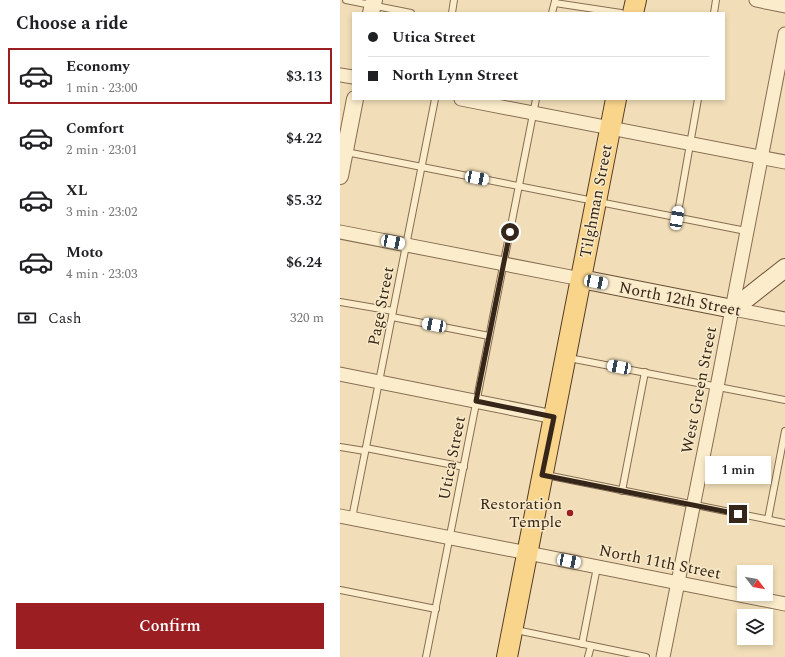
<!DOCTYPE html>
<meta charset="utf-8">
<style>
body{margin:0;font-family:Spectral,serif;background:#f2f2f2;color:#202124;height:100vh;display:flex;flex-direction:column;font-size:15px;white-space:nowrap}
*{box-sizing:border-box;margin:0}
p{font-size:13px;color:#757577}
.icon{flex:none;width:22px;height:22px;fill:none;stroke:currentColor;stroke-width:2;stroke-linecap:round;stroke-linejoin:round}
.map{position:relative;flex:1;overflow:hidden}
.details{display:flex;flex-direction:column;background:#fff;width:340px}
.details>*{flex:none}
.banner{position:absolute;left:12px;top:12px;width:373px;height:88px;border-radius:0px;box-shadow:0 2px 6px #0003;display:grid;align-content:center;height:88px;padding:0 16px;background:#fff}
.needle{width:26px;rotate:121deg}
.controls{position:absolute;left:397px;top:565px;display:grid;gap:8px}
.controls a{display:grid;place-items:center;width:36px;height:36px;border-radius:0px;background:#fff;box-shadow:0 2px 6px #0003;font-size:20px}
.end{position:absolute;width:18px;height:18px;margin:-9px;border:5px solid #352619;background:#fff;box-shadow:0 0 0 2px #fff}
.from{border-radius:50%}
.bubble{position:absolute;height:28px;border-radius:0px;background:#fff;box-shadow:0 2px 6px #0003;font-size:13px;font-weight:600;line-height:28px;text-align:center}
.car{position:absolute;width:12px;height:24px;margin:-12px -6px;border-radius:5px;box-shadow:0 0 3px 1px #0007;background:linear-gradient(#fff 24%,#345 0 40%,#fff 0 76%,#345 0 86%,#fff 0)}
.banner b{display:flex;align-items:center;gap:14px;height:38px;font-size:15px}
.banner b+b{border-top:1px solid #e0e0e0}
.banner i{width:10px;height:10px;background:#202124}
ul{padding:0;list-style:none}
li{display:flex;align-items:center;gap:12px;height:56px;margin:0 8px 6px;padding:0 8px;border:2px solid transparent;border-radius:0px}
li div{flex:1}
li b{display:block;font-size:15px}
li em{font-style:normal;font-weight:600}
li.current{border-color:#9a1e22}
li>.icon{width:36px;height:36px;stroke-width:1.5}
h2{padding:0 16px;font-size:18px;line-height:48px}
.pay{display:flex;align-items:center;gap:10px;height:44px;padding:0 16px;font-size:15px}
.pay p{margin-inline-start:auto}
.primary-button{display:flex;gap:8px;margin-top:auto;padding:8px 16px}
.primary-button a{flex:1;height:46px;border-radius:0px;background:#9a1e22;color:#fff;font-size:16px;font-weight:600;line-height:46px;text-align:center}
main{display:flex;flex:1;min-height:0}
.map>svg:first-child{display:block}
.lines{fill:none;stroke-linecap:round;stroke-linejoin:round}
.service-casing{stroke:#876d52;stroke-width:8}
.minor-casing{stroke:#876d52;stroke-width:15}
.tertiary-casing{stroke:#876d52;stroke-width:18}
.secondary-casing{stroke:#694e36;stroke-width:20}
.primary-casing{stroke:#543b28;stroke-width:22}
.service{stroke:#fbeccb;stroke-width:6}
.minor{stroke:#fbeccb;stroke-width:13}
.tertiary{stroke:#fbeccb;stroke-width:16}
.secondary{stroke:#fbeccb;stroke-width:18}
.primary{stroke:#f9d48b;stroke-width:20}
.route{stroke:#352619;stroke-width:5}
.poi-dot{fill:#9a1e22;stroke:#f8e9c8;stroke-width:1.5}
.labels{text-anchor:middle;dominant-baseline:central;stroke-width:3;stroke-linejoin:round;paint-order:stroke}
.street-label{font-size:16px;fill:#352619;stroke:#f8e9c8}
.poi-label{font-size:16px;fill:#352619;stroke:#f8e9c8;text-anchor:end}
</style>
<main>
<section class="details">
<h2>Choose a ride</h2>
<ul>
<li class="current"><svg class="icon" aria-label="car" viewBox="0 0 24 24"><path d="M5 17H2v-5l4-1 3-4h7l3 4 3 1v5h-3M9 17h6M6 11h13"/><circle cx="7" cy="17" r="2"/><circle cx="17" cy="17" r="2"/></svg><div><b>Economy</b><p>1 min · 23:00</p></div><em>$3.13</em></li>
<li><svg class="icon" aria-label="car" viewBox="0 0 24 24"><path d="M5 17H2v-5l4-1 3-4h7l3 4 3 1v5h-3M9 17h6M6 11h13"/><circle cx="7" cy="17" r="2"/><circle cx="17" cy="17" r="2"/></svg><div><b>Comfort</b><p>2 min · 23:01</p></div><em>$4.22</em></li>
<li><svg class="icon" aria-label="car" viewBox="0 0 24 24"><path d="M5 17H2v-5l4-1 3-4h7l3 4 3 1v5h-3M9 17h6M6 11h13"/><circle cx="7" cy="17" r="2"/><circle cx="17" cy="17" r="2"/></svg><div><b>XL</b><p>3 min · 23:02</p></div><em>$5.32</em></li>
<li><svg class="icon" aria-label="car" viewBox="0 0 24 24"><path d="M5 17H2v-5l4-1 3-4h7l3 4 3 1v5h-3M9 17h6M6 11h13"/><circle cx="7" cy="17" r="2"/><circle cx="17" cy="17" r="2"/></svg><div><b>Moto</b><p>4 min · 23:03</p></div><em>$6.24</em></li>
</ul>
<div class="pay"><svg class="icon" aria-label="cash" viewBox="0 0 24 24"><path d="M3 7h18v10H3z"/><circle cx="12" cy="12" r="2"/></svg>Cash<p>320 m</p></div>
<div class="primary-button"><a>Confirm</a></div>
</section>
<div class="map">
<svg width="445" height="657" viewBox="0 0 445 657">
<rect width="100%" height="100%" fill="#f1deb8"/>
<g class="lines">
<g class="service-casing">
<g id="service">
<path d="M6,0L71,13"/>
<path d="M215,3L281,13"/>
<path d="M112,13L114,0"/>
<path d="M212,13L215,1"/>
<path d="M374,13L376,0"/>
<path d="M6,152L406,231"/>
<path d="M337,218L358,99"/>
<path d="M0,302L53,311"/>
<path d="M52,317L149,336"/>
<path d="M229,358L445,400"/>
<path d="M0,447L25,451"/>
<path d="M26,448L124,467"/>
<path d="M206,475L445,523"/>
<path d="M282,491L305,372"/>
<path d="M12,518L95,99"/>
<path d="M428,519L445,431"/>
<path d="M0,590L96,609"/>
<path d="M176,630L306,657"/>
<path d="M242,644L257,567"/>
<path d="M86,657L196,99"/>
<path d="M248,657L251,646"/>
</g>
</g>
<g class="minor-casing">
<g id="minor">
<path d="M416,0L445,6"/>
<path d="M0,75L13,77"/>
<path d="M121,99L445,162"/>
<path d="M0,232L241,279"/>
<path d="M393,309L445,319"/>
<path d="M0,374L214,417"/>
<path d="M0,516L445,604"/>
<path d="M323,657L377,387L445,34"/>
</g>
</g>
<g class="tertiary-casing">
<g id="tertiary">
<path d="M31,13L34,0"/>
<path d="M0,176L15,99"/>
</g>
</g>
<g class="secondary-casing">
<path id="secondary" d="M241,279L393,309L445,268"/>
</g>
<g class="primary-casing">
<g id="primary">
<path d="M293,13L296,0"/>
<path d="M167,657L276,99"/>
</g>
</g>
<use href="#service" class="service"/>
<use href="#minor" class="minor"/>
<use href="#tertiary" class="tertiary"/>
<use href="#secondary" class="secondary"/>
<use href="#primary" class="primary"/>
</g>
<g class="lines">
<path class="route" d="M170,232L136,401L214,417L202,475L398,514"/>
</g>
<circle class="poi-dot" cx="230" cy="513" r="4"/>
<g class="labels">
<g class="street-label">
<text transform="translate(256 201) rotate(-79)">Tilghman Street</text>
<text transform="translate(340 299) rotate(11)">North 12th Street</text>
<text transform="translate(41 306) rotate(-79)">Page Street</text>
<text transform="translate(359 390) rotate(-79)">West Green Street</text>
<text transform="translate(112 458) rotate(-79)">Utica Street</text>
<text transform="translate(320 562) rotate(11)">North 11th Street</text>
</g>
<g class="poi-label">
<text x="222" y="504">Restoration<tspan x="222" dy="18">Temple</tspan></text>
</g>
</g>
</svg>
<div class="controls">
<a><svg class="needle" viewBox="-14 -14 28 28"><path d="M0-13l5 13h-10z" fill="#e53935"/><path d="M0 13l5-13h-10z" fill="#757577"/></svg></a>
<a><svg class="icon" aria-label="layers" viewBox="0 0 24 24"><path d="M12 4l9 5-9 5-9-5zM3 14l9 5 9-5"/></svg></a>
</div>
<i class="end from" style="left:170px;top:232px"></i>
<i class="end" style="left:398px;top:514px"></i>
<div class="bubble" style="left:365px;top:456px;width:66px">1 min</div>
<i class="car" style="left:137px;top:178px;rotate:101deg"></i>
<i class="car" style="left:337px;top:218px;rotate:10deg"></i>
<i class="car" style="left:53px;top:242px;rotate:101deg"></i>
<i class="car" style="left:256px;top:282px;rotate:101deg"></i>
<i class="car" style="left:94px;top:325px;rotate:281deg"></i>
<i class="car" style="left:279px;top:367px;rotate:281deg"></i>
<i class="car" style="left:229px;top:561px;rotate:101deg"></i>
<div class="banner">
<b><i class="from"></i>Utica Street</b>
<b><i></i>North Lynn Street</b>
</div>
</div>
</main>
